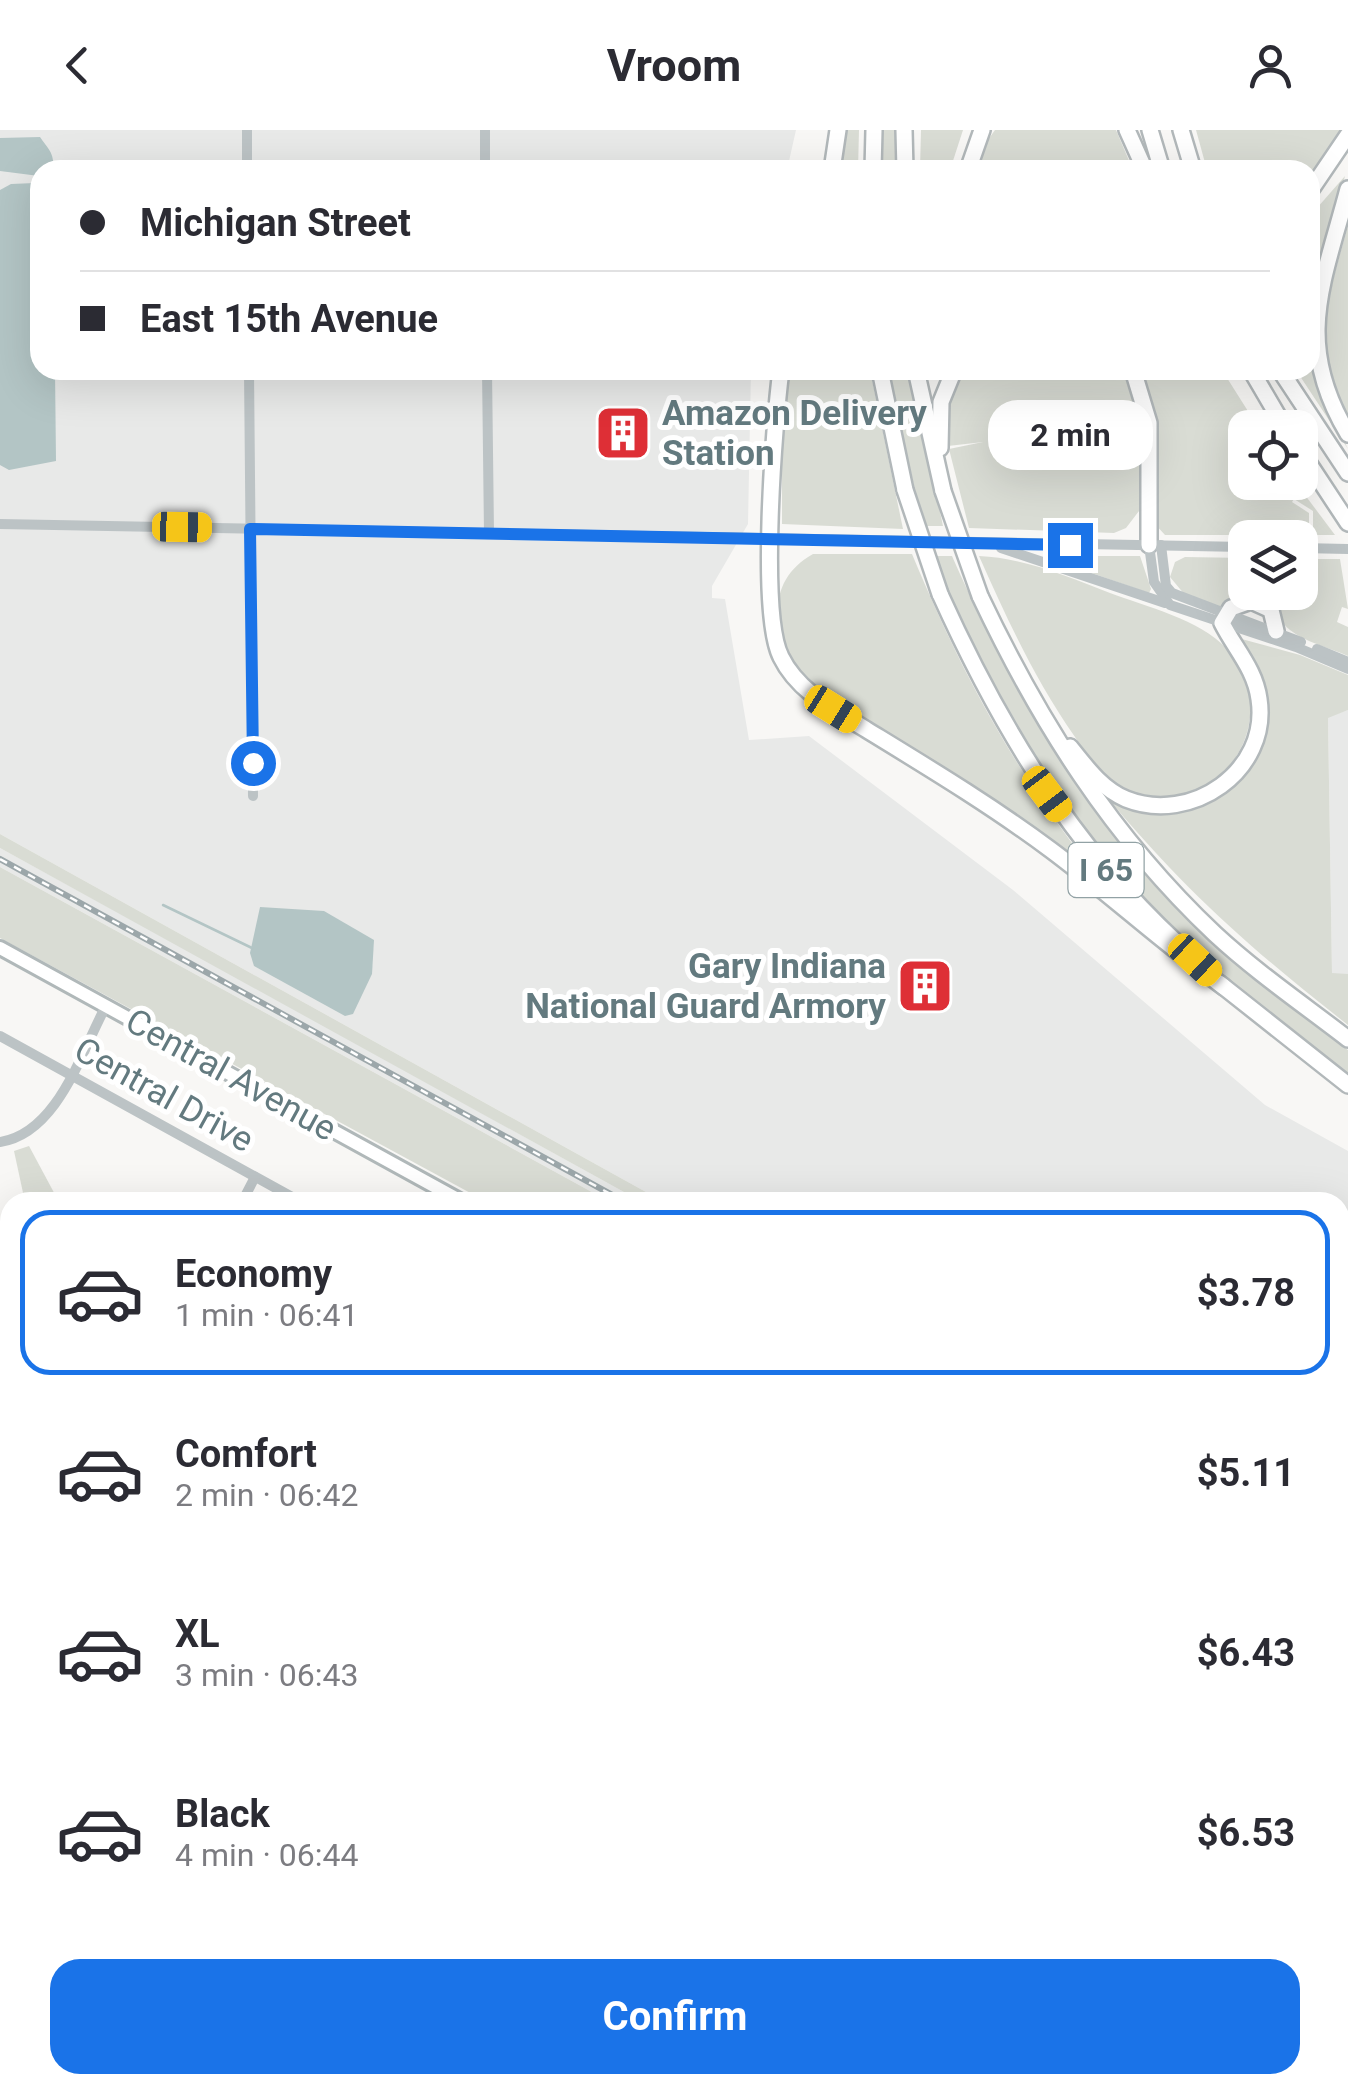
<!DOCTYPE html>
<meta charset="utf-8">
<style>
body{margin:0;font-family:Roboto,sans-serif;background:#f2f2f3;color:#2b2b33;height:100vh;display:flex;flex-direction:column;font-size:38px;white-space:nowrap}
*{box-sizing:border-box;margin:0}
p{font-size:32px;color:#7c7c81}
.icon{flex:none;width:55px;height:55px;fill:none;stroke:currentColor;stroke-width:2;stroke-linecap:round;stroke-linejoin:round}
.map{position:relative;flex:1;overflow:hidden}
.sheet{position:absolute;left:0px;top:1062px;width:1350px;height:902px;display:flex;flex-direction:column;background:#fff;border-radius:30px 30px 0 0;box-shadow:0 10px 40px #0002}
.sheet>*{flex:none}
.hud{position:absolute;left:30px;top:30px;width:1290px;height:220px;border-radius:30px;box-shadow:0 10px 40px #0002;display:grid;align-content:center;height:220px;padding:0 50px;background:#fff}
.controls{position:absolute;left:1228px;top:280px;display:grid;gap:20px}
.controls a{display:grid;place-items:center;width:90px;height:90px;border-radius:20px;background:#fff;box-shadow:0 10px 40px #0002;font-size:50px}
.end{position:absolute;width:45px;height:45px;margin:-22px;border:12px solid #1a73e8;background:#fff;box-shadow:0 0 0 5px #fff}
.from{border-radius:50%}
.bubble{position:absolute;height:70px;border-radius:30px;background:#fff;box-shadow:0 10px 40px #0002;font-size:32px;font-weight:700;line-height:70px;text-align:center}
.car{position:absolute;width:30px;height:60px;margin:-30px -15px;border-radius:12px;box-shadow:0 0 8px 2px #0007;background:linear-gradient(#f5c518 24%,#345 0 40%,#f5c518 0 76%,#345 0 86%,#f5c518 0)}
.hud b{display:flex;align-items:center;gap:35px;height:95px;font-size:38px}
.hud b+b{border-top:2px solid #e1e1e2}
.hud i{width:25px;height:25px;background:#2b2b33}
ul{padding:18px 0 0;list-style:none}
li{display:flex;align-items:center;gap:30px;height:165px;margin:0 20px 15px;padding:0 30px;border:5px solid transparent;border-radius:30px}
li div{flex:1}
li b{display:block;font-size:38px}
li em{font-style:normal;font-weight:700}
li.current{border-color:#1a73e8}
li>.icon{width:90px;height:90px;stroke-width:1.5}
.action{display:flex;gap:20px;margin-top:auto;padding:20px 50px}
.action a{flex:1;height:115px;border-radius:30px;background:#1a73e8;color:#fff;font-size:40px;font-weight:700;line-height:115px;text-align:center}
header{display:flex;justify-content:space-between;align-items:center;height:130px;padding:0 50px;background:#fff;font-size:45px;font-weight:700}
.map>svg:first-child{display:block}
.built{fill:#e8e9e8}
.green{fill:#d9dcd4}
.water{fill:#b3c5c5}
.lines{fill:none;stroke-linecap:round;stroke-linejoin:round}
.stream{stroke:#b3c5c5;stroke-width:2.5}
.major-casing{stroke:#b0b8b9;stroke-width:18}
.highway-casing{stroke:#b2b8ba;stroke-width:20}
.minor{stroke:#bcc3c5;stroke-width:10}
.major{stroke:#fff;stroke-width:12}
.highway{stroke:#fff;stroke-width:15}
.rail-casing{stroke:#9ca7aa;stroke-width:6}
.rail{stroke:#fff;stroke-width:2.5;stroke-dasharray:8;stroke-linecap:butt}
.highway-bridge-casing{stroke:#b2b8ba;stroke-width:20;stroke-linecap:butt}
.highway-bridge{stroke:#fff;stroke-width:15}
.route{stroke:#1a73e8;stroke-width:12}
.labels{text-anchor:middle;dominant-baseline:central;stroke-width:10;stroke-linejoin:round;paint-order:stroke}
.shield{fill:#fff;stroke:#92a2a5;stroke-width:2.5}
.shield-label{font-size:32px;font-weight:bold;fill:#637a7f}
.poi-label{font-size:35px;font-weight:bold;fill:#637a7f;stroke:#fff;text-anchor:start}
.street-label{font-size:35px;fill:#637a7f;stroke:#fff}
</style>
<header><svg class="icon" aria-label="back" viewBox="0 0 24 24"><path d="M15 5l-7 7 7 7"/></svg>Vroom<svg class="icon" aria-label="person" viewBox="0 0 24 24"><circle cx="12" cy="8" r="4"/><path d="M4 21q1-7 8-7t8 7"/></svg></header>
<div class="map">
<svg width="1348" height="1964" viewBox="0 0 1348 1964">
<rect width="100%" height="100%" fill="#f8f7f5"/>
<g class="built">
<path d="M0,0H796L787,40H40V240H751L748,394L712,456V468L725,469L749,610L809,606L1013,760L1265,975L1348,1021V1254H1340V1072H861L860,1063L792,1064L791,1072H664L0,704Z"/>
<path d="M1348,580V844H1332L1328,587Z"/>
<path d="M0,718L249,854L642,1072H610L0,737Z"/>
</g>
<g class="green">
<path d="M844,0H859L858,40H838Z"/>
<path d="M881,0H897L898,40H880Z"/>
<path d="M921,0H963L950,40H920Z"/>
<path d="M995,0H1116L1133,40H979L985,14Z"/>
<path d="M1196,0H1342L1310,49V40H1270L1264,33L1265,40H1207Z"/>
<path d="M1345,46L1317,150L1310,206V86Z"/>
<path d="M1348,96V284C1310,217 1328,167 1348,96Z"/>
<path d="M1310,211L1319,260L1348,319L1296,240H1310Z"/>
<path d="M788,240H870L903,399L782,394V292Z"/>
<path d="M888,240H910L943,396H923Z"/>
<path d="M965,240H1122L1142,291L1139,381L1126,398L1114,403L969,398L949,319L983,312L948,316C942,289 950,262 965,240Z"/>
<path d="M1141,240H1222L1258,297L1245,298V352L1296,353L1335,405H1313V381L1294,369L1292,372L1309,383V405H1165L1154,393C1156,340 1163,290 1141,240Z"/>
<path d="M813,424H912C964,549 1017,645 1101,751C1059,718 1017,684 972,656C933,631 828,579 804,548C772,507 763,452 813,424Z"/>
<path d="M933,426H952C1005,546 1068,659 1156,757C1212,819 1281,870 1348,920V945C1304,911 1256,880 1215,843C1086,729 995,585 933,426Z"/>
<path d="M979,426C1025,428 1068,447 1110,463C1145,476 1201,490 1226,518C1299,599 1194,717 1107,649C1094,638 1084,621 1075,607C1035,550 1007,489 979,426Z"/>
<path d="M1055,426H1140L1151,459L1149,463L1054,430Z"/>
<path d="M1185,427L1245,428V462H1300V429H1340L1348,479L1342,477L1337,492L1348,497V526C1330,518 1305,512 1290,500C1268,483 1267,441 1223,478L1185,465L1170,447L1175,432Z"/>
<path d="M1238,508L1300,525L1348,545V580L1328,588L1332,843L1348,844V895C1252,820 1185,761 1107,667C1221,718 1316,611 1238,508Z"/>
<path d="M0,704L664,1072H642L0,718Z"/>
<path d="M0,737L610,1072H487L0,808Z"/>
<path d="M29,1016L59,1072H25L14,1021Z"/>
<path d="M861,1063V1072H791V1064Z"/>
<path d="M1340,1254H1348V1457L1340,1452Z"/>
<path d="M0,1537H10V1955H850V1964H0Z"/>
</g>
<g class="water">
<path d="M40,7C48,19 55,23 53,40H40V240H55L56,331L9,340L0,335V60L11,54L35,53L39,46L0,41V8Z"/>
<path d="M260,777L324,781L374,810L372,844L353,884L345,886L254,836L250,823Z"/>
</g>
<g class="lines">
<path class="stream" d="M163,775L252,818"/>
<g class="major-casing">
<g id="major">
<path d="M0,818L463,1072"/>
<path d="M1340,1556L1348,1561"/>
</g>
</g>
<g class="highway-casing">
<g id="highway">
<path d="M904,0L905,40"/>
<path d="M1127,0L1145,40"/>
<path d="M1150,0L1162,40"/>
<path d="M1181,0L1193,40"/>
<path d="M832,40L838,0"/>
<path d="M873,40L874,0"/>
<path d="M968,40L982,0"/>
<path d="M1348,59C1323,154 1293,212 1348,304"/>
<path d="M1310,61L1348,5"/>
<path d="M781,240C774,294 759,484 781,527C798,562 835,580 867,600C929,638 992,676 1051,720C1110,764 1164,814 1224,857"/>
<path d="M880,240L905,360"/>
<path d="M916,240L943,361"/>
<path d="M1133,240L1149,293V415"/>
<path d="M1251,240L1285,298"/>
<path d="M1280,240L1348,343"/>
<path d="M940,318L941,272L954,240"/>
<path d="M1300,320L1348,393"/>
<path d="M940,464C999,595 1071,715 1177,813"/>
<path d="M980,466C1040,593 1112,707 1215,804C1256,842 1304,875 1348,909"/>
<path d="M1070,617C1086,637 1102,659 1126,669C1191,695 1270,641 1259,569C1255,539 1235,519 1222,493L1231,478L1251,471L1271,480L1276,501"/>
<path d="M1219,853L1348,955"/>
</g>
</g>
<g class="minor">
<path d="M247,0V40"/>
<path d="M485,0V40"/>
<path d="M249,240L253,666"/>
<path d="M487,240L489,403"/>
<path d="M0,394L1245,417"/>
<path d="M1149,415L1154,452L1170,475L1296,517L1348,539"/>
<path d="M1161,415L1166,456L1172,463L1301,512"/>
<path d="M1001,418L1165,473"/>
<path d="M1300,418L1348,419"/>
<path d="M1317,519L1348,532"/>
<path d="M0,906L301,1072"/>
<path d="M0,1012C58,1003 81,922 106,876"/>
<path d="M242,1072L255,1047"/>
<path d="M0,1520H10"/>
<path d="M1340,1702L1348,1706"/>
<path d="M1340,1828L1348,1832"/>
<path d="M974,1955V1964"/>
<path d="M1111,1955L1128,1964"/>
<path d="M1339,1955L1348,1960"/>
</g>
<use href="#major" class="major"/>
<use href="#highway" class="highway"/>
<g class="rail-casing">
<g id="rail">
<path d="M0,729L625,1072"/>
<path d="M1340,1469L1348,1473"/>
</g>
</g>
<use href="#rail" class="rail"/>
<g class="highway-bridge-casing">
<g id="highway-bridge">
<path d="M905,360L940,464"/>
<path d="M943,361L980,466"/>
</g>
</g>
<use href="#highway-bridge" class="highway-bridge"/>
</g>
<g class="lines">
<path class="route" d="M253,633L250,399L1070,415"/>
</g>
<defs>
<g id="building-square" transform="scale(2.875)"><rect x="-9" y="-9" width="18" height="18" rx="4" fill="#de2f36" stroke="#fff"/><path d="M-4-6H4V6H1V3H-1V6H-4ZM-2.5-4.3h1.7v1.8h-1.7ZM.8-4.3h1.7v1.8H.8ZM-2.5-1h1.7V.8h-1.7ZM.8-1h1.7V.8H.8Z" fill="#fff"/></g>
</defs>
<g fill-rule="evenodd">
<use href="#building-square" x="623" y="303"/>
<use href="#building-square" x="925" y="856"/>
</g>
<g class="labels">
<rect class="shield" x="1068.5" y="713" width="75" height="54" rx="8"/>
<g class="shield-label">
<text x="1106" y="740">I 65</text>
</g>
<g class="poi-label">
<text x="662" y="283">Amazon Delivery<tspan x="662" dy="40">Station</tspan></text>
<text x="886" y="836" text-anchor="end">Gary Indiana<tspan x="886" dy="40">National Guard Armory</tspan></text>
</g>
<g class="street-label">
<text transform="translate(231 945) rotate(29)">Central Avenue</text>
<text transform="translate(164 965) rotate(29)">Central Drive</text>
</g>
</g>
</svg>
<div class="controls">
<a><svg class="icon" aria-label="locate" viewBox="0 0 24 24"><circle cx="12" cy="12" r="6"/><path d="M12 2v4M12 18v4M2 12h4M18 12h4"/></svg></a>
<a><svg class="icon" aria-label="layers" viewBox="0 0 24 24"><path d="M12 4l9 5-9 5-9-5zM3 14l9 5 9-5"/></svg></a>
</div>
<i class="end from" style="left:253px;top:633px"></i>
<i class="end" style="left:1070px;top:415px"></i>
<div class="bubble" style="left:988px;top:270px;width:165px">2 min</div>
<i class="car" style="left:182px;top:397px;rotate:91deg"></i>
<i class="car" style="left:833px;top:579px;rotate:122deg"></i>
<i class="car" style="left:1047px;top:664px;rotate:143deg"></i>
<i class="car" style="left:1195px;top:830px;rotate:133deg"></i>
<div class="hud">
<b><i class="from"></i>Michigan Street</b>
<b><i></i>East 15th Avenue</b>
</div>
<section class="sheet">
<ul>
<li class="current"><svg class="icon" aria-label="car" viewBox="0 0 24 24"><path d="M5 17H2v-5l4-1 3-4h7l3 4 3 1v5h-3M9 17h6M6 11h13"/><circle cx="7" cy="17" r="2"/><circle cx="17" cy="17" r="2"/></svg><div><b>Economy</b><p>1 min · 06:41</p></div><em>$3.78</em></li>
<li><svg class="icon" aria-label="car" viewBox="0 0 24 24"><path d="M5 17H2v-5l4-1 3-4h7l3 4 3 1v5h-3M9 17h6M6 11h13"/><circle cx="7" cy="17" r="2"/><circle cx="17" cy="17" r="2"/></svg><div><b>Comfort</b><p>2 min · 06:42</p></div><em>$5.11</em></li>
<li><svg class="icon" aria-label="car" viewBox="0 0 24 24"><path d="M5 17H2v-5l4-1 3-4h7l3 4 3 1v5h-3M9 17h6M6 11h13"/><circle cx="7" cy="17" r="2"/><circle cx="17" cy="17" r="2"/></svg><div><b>XL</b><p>3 min · 06:43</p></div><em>$6.43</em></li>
<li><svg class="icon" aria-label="car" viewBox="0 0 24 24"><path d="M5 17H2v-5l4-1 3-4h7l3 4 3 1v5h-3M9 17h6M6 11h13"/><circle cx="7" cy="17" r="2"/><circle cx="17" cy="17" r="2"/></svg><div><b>Black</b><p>4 min · 06:44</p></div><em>$6.53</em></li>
</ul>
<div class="action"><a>Confirm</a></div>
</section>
</div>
